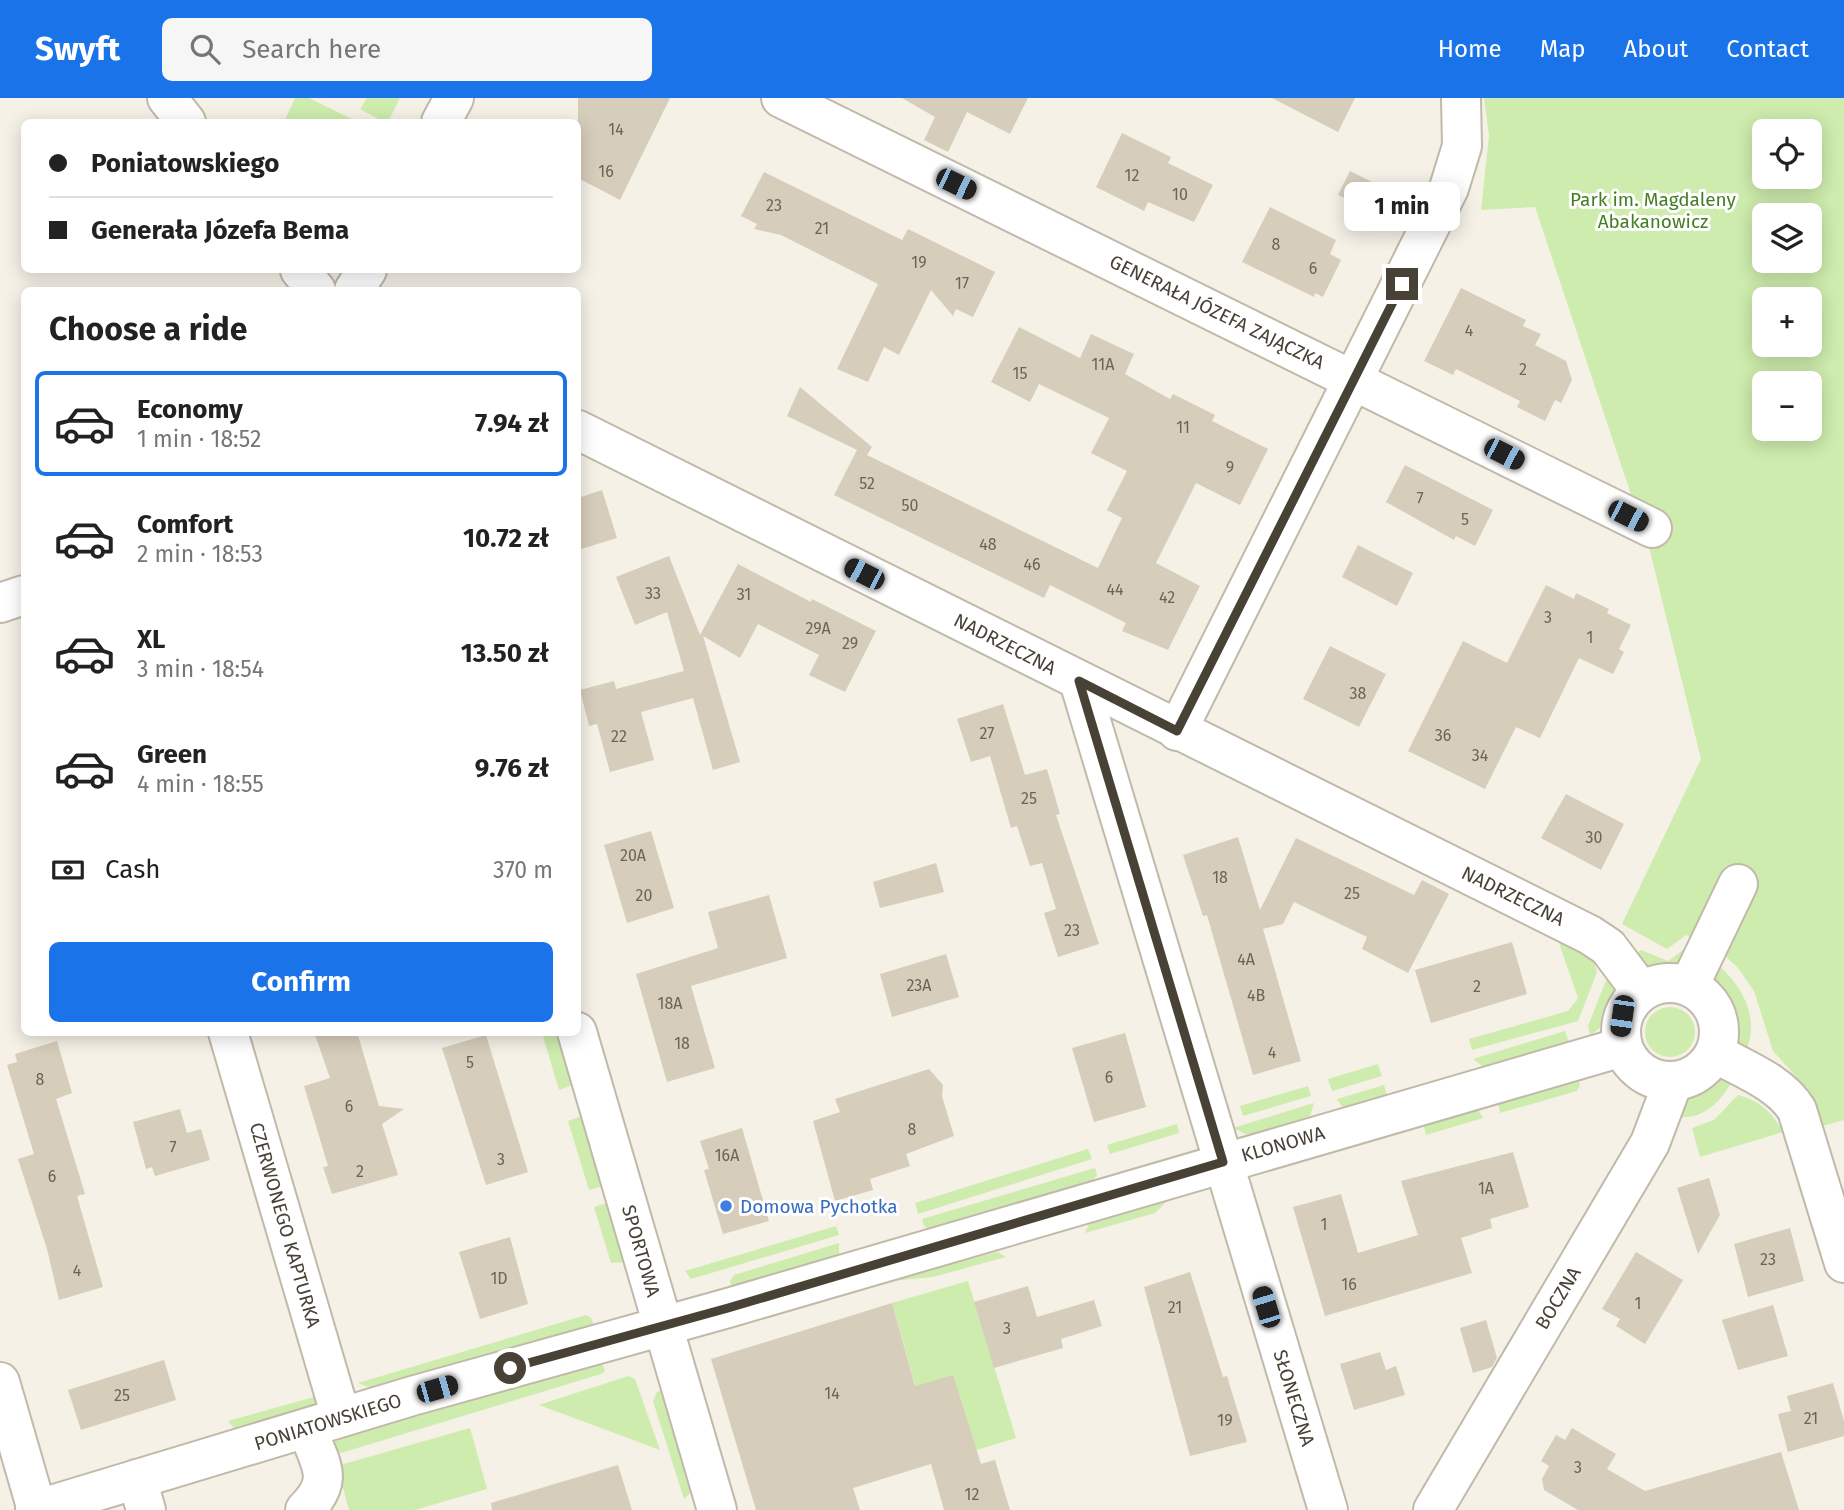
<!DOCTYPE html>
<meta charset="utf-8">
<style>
body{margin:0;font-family:"Fira Sans",sans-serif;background:#f6f6f6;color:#222;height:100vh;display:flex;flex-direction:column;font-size:26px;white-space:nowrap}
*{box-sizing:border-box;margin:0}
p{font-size:23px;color:#767676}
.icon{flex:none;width:38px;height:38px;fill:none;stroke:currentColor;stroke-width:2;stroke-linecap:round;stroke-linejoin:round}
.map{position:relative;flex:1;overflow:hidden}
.sheet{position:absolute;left:21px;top:189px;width:560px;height:749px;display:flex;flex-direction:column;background:#fff;border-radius:10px;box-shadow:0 4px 18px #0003}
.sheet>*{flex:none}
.top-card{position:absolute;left:21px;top:21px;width:560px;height:154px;border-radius:10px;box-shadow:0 4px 18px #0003;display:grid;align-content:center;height:154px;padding:0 28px;background:#fff}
.tools{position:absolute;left:1752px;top:21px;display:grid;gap:14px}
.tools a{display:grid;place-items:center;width:70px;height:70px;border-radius:10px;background:#fff;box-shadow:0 4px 18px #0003;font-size:35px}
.end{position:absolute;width:32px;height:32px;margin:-16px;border:9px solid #484135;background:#fff;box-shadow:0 0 0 4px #fff}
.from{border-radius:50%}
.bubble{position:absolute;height:49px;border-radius:10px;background:#fff;box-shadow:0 4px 18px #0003;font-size:23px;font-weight:700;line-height:49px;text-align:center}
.car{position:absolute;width:21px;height:42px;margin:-21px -10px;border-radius:9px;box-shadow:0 0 5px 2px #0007;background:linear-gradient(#222 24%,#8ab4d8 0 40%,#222 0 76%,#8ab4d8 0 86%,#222 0)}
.top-card b{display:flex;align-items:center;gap:24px;height:66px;font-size:26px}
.top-card b+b{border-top:2px solid #e0e0e0}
.top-card i{width:18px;height:18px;background:#222}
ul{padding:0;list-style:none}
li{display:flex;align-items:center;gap:21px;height:105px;margin:0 14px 10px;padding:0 14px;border:4px solid transparent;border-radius:10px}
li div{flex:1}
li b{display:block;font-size:26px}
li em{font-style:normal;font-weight:700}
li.active{border-color:#1a73e8}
li>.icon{width:63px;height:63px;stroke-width:1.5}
h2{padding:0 28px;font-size:32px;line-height:84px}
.pay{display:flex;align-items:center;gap:18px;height:77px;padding:0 28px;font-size:26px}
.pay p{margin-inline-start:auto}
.cta{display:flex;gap:14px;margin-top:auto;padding:14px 28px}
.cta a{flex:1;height:80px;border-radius:10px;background:#1a73e8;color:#fff;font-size:28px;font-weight:700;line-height:80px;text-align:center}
header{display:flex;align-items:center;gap:42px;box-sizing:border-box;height:98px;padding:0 35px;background:#1a73e8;color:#fff}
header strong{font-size:33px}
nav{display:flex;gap:38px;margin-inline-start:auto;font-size:24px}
.search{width:490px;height:63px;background:#f6f6f6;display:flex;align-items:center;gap:18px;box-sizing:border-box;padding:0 24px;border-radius:10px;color:#767676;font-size:26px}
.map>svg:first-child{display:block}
.green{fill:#ceecad;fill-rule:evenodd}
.building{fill:#d7cdbb}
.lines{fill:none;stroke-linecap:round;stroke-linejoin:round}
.minor-casing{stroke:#c1b9a9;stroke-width:42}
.minor{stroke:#fff;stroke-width:38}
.route{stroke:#484135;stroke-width:9}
.shop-dot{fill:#3f7fe0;stroke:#fff;stroke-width:2.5}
.labels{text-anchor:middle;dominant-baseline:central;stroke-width:6;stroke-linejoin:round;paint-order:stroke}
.number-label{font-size:16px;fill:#6c6456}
.park-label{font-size:19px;fill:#447e24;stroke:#fff}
.street-label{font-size:19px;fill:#484135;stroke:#fff}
.shop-label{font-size:19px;fill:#366cbe;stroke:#fff;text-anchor:start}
</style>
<header>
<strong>Swyft</strong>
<div class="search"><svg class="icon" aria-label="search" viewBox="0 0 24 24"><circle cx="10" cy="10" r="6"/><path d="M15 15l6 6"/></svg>Search here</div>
<nav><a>Home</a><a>Map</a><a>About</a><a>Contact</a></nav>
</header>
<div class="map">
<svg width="1844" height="1412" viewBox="0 0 1844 1412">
<rect width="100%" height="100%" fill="#f5f1e7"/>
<g class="green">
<path d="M295,0H309L358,24H284Z"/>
<path d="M367,0H400L388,24H384L360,11Z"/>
<path d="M1484,0H1844V1022L1819,1029L1811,995L1773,953L1754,893L1738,870L1722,855L1686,837L1667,851L1622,826L1701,661L1650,453L1535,109L1481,112L1489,38ZM1764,33H1810V79H1764ZM1764,117H1810V163H1764ZM1764,201H1810V247H1764ZM1764,285H1810V331H1764Z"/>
<path d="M1558,842L1594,864L1597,874L1578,923L1472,952L1469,941L1568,913L1578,900Z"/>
<path d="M1641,852L1668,863L1683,852L1689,854C1675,875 1649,881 1633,858Z"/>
<path d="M1717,866C1745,890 1761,923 1744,958L1733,941L1727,908L1713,886Z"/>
<path d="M1609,875L1613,877C1618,904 1615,922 1590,937L1588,928Z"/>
<circle cx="1670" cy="934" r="25"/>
<path d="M1565,933L1569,945L1484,969L1473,961Z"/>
<path d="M542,935H557L573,987L559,992Z"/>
<path d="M1378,966L1382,978L1332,993L1328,981Z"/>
<path d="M1577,978L1580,987L1577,993L1500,1015L1498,1005Z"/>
<path d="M1716,979L1733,981C1722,1003 1704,1022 1677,1019C1686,998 1695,988 1716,979Z"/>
<path d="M1384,987L1387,997L1343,1010L1337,1001Z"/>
<path d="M1308,988L1311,998L1243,1018L1240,1008Z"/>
<path d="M1738,997C1759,1002 1773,1015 1783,1034L1700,1059L1692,1030L1714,1022Z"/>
<path d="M1314,1005L1310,1018L1250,1038L1233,1030Z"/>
<path d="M1477,1010L1483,1020L1426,1037L1423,1025Z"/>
<path d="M582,1018L603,1088L589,1092L568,1023Z"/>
<path d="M1177,1026L1179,1035L1110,1056L1107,1047Z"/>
<path d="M1088,1051L1092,1061L918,1116L915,1105Z"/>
<path d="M1095,1070L1097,1077L1089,1087L932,1132L924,1128L922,1121Z"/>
<path d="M1170,1100L1155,1115L1085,1135L1092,1119Z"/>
<path d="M610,1104L625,1164L611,1165L594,1109Z"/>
<path d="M836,1128L839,1137L691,1181L685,1173Z"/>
<path d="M839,1145V1158L733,1192L730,1183L734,1177Z"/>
<path d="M998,1154L1006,1159L933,1179L872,1185Z"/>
<path d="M968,1183L1016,1340L937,1364L892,1205Z"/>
<path d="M586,1217L591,1220L595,1229L375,1292L358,1285Z"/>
<path d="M600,1260L605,1273L601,1276L331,1358L335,1344L342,1337Z"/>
<path d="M628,1278L635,1281L660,1352L539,1307Z"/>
<path d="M662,1292L692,1393L684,1401L653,1303L657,1294Z"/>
<path d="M317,1298L318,1303L313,1310L244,1333L234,1330L228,1323Z"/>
<path d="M470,1330L487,1391L415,1412H349L337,1368Z"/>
</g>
<g class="building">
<path d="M578,0H670L620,102L578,80Z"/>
<path d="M902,0H1028L1010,36L967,14L948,54L924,42L935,19Z"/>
<path d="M1272,0H1355L1338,34Z"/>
<path d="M1122,35L1171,59L1168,65L1213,87L1194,124L1148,104L1144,113L1096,89Z"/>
<path d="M1350,73L1396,96L1384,120L1338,97Z"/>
<path d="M764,74L902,142L908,131L995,174L973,219L956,211L953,218L931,192L899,257L884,249L868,284L837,271L878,186L781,137L754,131L757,126L741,118Z"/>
<path d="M1270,109L1336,142L1330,156L1341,162L1323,199L1315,195L1314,199L1242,164Z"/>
<path d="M1461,190L1526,222L1523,228L1541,236L1535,247L1566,263L1572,282L1561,305L1555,302L1545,323L1517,309L1520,303L1456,271L1453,277L1424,263Z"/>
<path d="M1019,229L1080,260L1091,236L1134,256L1125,276L1170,301L1173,296L1215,317L1212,323L1268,351L1240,407L1196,385L1156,465L1200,488L1168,552L1122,533L1126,525L1050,487L1044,500L834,397L857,352L787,318L800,289L872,349L867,357L1098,470L1122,420L1107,412L1127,373L1091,355L1109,320L1039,286L1030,304L991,284Z"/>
<path d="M1405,367L1493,412L1475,448L1456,438L1454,442L1386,404Z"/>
<path d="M602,392L617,440L578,452V400Z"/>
<path d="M1358,447L1413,475L1397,508L1342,479Z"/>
<path d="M669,458L700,537L738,466L811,504L812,501L876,533L845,594L809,577L819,557L758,526L740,560L703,538L740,664L713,672L693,600L641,614L654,662L610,674L597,626L589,628L580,592L614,583L616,591L684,573L667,514L635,527L616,479Z"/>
<path d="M1546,487L1574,501L1576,495L1609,511L1607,515L1631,527L1619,551L1624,554L1613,576L1579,560L1540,640L1516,629L1485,691L1408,653L1463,543L1507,565Z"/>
<path d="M1330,548L1386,576L1359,629L1303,601Z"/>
<path d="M1003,606L1025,677L1047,671L1060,716L1056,717L1099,846L1058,859L1044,815L1056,811L1042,765L1030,768L1017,728L1011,730L990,658L971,664L957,621Z"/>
<path d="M1566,696L1624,726L1601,772L1541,740Z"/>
<path d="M651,733L674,810L627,825L604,747Z"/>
<path d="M1238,739L1260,812L1296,740L1414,797L1422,782L1449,796L1408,875L1362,851L1367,839L1294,804L1283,826L1263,831L1301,963L1253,977L1207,817L1203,818L1183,757Z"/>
<path d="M936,765L944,794L880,810L873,784Z"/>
<path d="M769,797L787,860L691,888L715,970L667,984L636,876L718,850L708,814Z"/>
<path d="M1512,844L1527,896L1431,925L1415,872Z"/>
<path d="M946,856L959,899L892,919L880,876Z"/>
<path d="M314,934H357L379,1008L404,1011L382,1026L398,1077L332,1096L323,1069L328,1068L304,988L330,980Z"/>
<path d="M1125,935L1146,1009L1094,1024L1072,950Z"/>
<path d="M486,937L528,1074L486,1087L442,950Z"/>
<path d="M57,943L72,995L56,1001L85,1096L77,1098L103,1189L59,1202L47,1151L18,1061L34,1056L7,967L17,964L15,956Z"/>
<path d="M929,971L943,987L942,998L954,1038L906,1056L910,1068L870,1081L873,1092L835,1103L813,1023L840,1014L835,1001Z"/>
<path d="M180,1011L187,1035L201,1031L210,1062L155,1078L152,1069L146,1071L133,1024Z"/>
<path d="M742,1030L769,1123L723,1136L704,1072L709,1071L700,1043Z"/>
<path d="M1513,1054L1529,1109L1490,1121L1492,1130L1461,1140L1472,1175L1325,1218L1293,1109L1341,1096L1358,1155L1418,1137L1401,1083Z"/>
<path d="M1709,1080L1720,1117L1698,1156L1677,1090Z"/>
<path d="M1790,1130L1804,1183L1748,1199L1734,1146Z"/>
<path d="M510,1139L528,1206L480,1221L459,1154Z"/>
<path d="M1636,1154L1683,1182L1645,1246L1616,1228L1620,1221L1602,1211Z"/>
<path d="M1190,1174L1223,1279L1227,1278L1247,1344L1190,1358L1144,1189Z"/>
<path d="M1028,1188L1037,1219L1094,1202L1102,1228L1061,1241L1063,1250L994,1270L974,1204Z"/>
<path d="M892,1205L915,1288L953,1277L981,1366L995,1362L1010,1412H944L931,1366L853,1390L860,1412H756L711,1261Z"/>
<path d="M1773,1207L1788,1258L1738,1272L1722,1222Z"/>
<path d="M1486,1222L1497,1260L1492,1269L1473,1275L1460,1230Z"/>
<path d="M1380,1254L1386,1272L1396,1268L1405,1297L1354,1312L1340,1266Z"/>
<path d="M164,1262L176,1302L81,1332L68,1292Z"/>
<path d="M1833,1285L1844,1323V1338L1788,1354L1778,1316L1791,1313L1787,1298Z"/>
<path d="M1572,1330L1616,1356L1607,1371L1645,1393L1781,1354L1799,1412H1578L1544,1392L1542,1381L1549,1368L1541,1363L1556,1337L1565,1342Z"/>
<path d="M618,1367L632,1412H492L491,1405Z"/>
</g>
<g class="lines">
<g class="minor-casing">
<g id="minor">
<path d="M167,0L186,24"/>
<path d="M781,0L1652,430"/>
<path d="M441,24L454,0"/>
<path d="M300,172L316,192"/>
<path d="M354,192L367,172"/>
<path d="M578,332L1590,837L1608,849L1641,893"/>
<path d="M0,505L24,497"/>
<path d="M1079,583L1328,1412"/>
<path d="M1177,633L1449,90L1462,48L1461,0"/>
<circle cx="1670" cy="934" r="49"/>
<path d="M1689,888L1738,786"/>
<path d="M228,934L341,1319"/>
<path d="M577,934L717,1412"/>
<path d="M1715,955C1743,971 1780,984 1797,1012L1844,1165"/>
<path d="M0,1284L37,1412"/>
<path d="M137,1381L146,1412"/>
<path d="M35,1412L412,1298L728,1210L1622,949"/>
<path d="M305,1412C336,1381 320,1367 307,1330"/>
<path d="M1433,1412L1650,1045L1673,984"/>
</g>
</g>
<use href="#minor" class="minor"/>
</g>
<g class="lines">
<path class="route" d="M510,1270L728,1210L1223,1064L1079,583L1177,633L1402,186"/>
</g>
<circle class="shop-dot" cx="726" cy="1108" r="7"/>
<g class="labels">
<g class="number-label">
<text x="616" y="31">14</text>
<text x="606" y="73">16</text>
<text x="1132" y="77">12</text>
<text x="1180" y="96">10</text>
<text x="774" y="107">23</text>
<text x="822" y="130">21</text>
<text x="1276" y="146">8</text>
<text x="919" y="164">19</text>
<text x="1313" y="170">6</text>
<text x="962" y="185">17</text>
<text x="1469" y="232">4</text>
<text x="1103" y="266">11A</text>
<text x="1523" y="271">2</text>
<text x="1020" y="275">15</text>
<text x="1183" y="329">11</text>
<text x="1230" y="369">9</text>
<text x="867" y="385">52</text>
<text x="1420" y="400">7</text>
<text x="910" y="407">50</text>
<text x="1465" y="421">5</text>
<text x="988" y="446">48</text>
<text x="1032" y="466">46</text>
<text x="1115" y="491">44</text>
<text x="653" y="495">33</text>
<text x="744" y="496">31</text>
<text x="1167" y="499">42</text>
<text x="1548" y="519">3</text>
<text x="818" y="530">29A</text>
<text x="1590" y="539">1</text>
<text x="850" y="545">29</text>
<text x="1358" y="595">38</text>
<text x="987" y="635">27</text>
<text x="1443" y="637">36</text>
<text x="619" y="638">22</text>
<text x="1480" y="657">34</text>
<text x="1029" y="700">25</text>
<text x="1594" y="739">30</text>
<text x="633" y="757">20A</text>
<text x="1220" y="779">18</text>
<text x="1352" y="795">25</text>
<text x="644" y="797">20</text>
<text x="1072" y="832">23</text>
<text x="1246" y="861">4A</text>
<text x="919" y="887">23A</text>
<text x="1477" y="888">2</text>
<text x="1256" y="897">4B</text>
<text x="670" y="905">18A</text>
<text x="682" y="945">18</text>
<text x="1272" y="954">4</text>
<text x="470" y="964">5</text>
<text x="1109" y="979">6</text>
<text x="40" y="981">8</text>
<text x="349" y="1008">6</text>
<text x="912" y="1031">8</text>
<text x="173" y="1049">7</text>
<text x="727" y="1057">16A</text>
<text x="501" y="1061">3</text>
<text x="360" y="1073">2</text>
<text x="52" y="1078">6</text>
<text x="1486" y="1090">1A</text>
<text x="1324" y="1126">1</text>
<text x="1768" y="1161">23</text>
<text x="77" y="1172">4</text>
<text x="499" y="1180">1D</text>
<text x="1349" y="1186">16</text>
<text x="1638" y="1205">1</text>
<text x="1175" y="1209">21</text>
<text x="1007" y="1230">3</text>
<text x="832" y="1295">14</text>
<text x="122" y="1297">25</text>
<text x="1811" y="1320">21</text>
<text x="1225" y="1322">19</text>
<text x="1578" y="1369">3</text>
<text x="972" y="1396">12</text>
</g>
<g class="park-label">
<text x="1653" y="101">Park im. Magdaleny<tspan x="1653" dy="22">Abakanowicz</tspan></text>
</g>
<g class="street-label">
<text transform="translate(1217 214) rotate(26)">GENERAŁA JÓZEFA ZAJĄCZKA</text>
<text transform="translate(1005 546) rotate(27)">NADRZECZNA</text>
<text transform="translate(1513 798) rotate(26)">NADRZECZNA</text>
<text transform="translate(1283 1046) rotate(-16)">KLONOWA</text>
<text transform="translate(285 1127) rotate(74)">CZERWONEGO KAPTURKA</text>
<text transform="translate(641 1153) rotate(74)">SPORTOWA</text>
<text transform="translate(1558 1200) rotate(-59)">BOCZNA</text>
<text transform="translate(1294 1300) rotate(73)">SŁONECZNA</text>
<text transform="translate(328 1324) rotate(-17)">PONIATOWSKIEGO</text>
</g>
<g class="shop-label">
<text x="740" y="1108">Domowa Pychotka</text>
</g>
</g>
</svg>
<div class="tools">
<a><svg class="icon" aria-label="locate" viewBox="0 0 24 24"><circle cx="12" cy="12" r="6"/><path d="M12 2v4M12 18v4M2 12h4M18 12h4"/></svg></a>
<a><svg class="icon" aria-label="layers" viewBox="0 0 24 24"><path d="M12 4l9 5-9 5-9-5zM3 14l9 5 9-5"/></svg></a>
<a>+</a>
<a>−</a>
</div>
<i class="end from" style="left:510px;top:1270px"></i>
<i class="end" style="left:1402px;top:186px"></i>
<div class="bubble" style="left:1344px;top:84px;width:116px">1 min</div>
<i class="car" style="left:956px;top:86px;rotate:116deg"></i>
<i class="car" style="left:1504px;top:356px;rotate:117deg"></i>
<i class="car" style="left:1628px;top:418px;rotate:117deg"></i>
<i class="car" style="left:864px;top:476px;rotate:297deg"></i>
<i class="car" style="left:1622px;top:918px;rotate:188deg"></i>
<i class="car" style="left:1266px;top:1209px;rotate:343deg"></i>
<i class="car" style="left:437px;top:1291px;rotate:74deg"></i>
<div class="top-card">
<b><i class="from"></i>Poniatowskiego</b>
<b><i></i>Generała Józefa Bema</b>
</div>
<section class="sheet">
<h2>Choose a ride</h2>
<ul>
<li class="active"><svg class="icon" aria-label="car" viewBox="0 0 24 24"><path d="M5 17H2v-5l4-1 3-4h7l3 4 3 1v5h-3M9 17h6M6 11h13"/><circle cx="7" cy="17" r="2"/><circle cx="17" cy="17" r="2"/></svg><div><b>Economy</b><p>1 min · 18:52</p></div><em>7.94 zł</em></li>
<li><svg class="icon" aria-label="car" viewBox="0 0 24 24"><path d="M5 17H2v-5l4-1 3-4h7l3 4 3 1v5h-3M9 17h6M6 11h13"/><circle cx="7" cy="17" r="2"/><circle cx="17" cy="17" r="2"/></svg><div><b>Comfort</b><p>2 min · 18:53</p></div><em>10.72 zł</em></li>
<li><svg class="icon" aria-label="car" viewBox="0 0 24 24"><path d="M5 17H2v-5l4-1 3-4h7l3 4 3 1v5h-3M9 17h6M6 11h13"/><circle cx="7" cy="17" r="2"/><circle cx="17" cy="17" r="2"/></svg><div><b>XL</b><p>3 min · 18:54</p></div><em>13.50 zł</em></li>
<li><svg class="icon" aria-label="car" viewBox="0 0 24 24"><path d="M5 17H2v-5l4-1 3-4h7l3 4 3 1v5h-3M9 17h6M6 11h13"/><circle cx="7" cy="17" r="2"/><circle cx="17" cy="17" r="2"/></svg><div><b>Green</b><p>4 min · 18:55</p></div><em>9.76 zł</em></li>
</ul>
<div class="pay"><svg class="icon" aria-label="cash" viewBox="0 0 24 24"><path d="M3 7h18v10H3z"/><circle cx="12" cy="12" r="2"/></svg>Cash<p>370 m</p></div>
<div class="cta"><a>Confirm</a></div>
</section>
</div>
